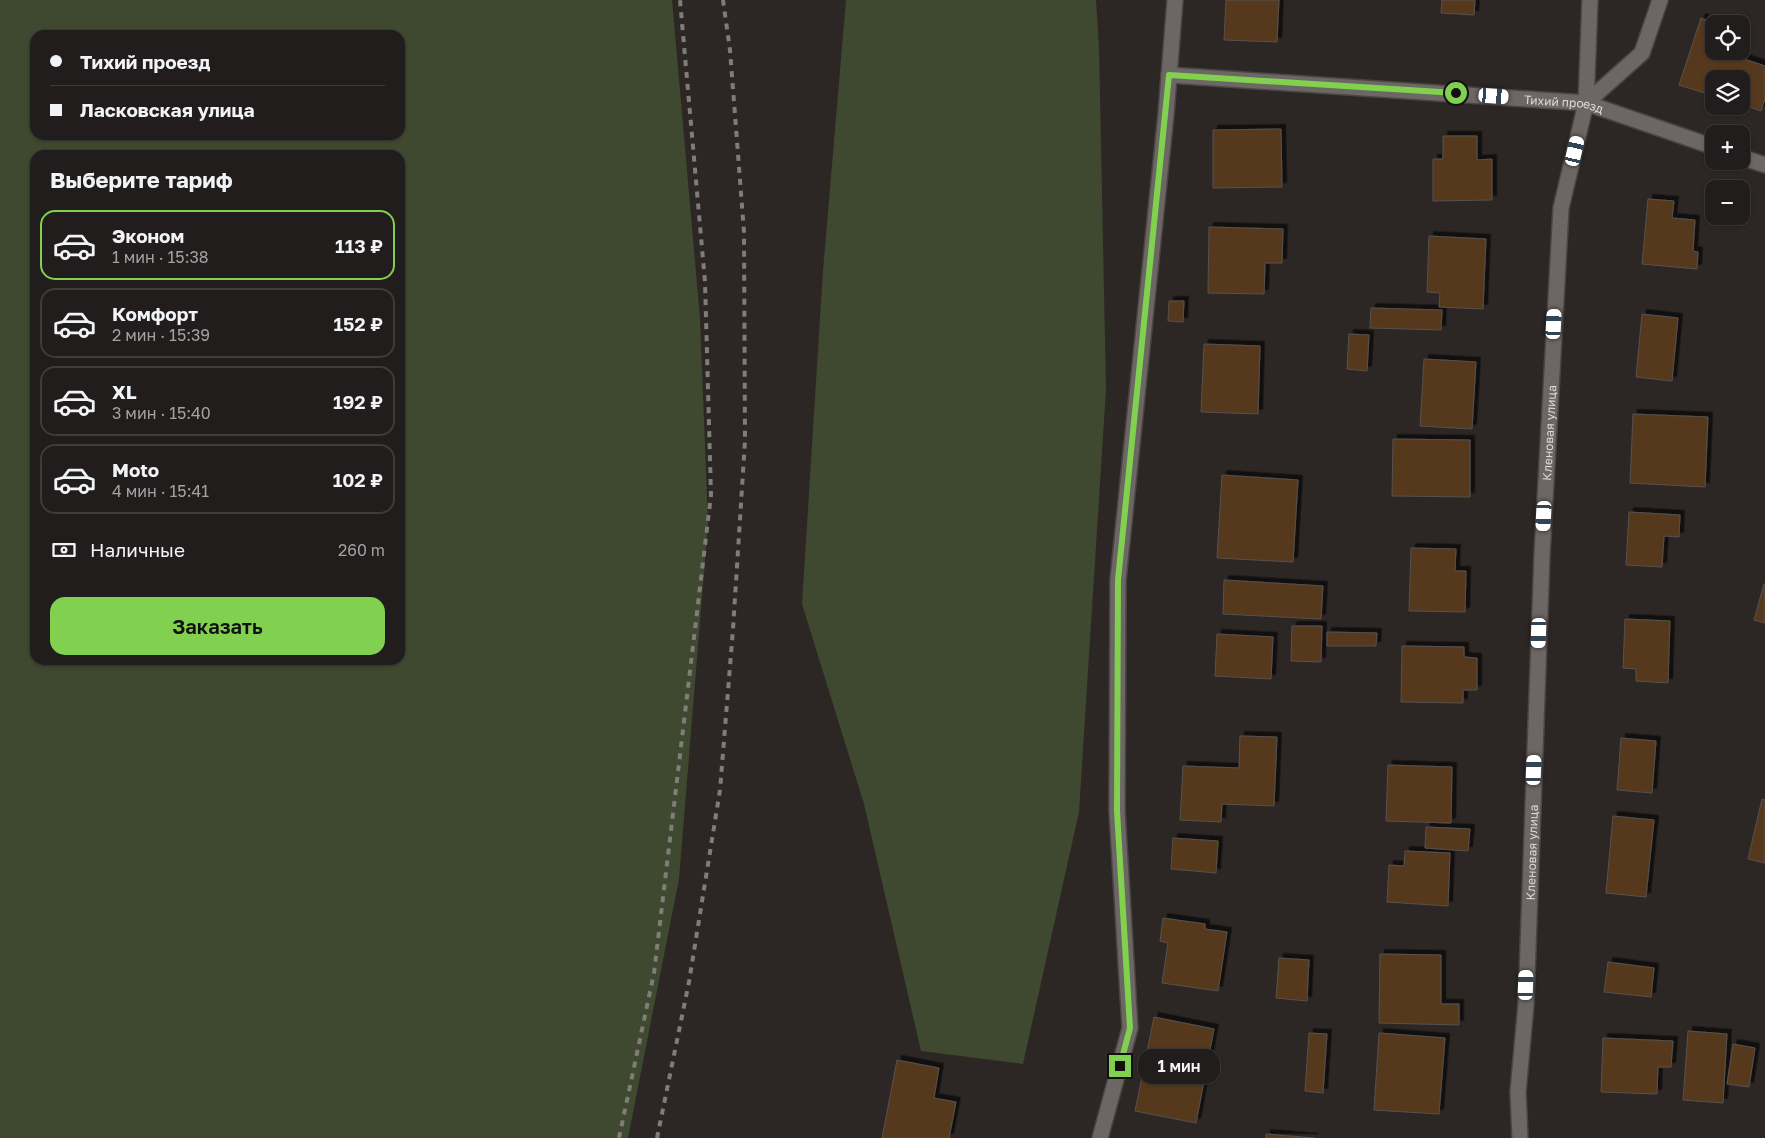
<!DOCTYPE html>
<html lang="ru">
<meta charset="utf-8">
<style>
body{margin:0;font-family:"Golos Text",sans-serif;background:#2d2a29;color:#f1f3f6;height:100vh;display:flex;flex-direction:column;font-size:19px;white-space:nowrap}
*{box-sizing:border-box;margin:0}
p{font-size:16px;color:#a2a2a3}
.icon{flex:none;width:28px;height:28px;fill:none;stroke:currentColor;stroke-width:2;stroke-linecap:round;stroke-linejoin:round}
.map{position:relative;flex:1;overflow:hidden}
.details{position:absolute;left:30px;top:150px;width:375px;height:515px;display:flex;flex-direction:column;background:#211d1c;border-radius:15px;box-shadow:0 1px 4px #0004,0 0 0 1px #3e3b3b}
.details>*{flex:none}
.guide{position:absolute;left:30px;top:30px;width:375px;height:110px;border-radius:15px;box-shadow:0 1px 4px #0004,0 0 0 1px #3e3b3b;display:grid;align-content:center;height:110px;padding:0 20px;background:#211d1c}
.buttons{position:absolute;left:1705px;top:15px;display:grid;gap:10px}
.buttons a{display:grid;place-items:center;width:45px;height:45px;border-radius:10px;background:#211d1c;box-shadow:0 1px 4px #0004,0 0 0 1px #3e3b3b;font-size:25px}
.end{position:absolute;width:22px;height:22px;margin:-11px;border:6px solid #82d050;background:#111;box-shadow:0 0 0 2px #111}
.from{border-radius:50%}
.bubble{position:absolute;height:35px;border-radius:15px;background:#211d1c;box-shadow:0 1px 4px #0004,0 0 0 1px #3e3b3b;font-size:16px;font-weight:600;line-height:35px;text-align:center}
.car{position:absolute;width:15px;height:30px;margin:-15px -8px;border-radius:6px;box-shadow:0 0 4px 1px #0007;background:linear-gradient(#fff 24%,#345 0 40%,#fff 0 76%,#345 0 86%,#fff 0)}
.guide b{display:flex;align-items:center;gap:18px;height:48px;font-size:19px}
.guide b+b{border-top:1px solid #3e3b3b}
.guide i{width:12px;height:12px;background:#f1f3f6}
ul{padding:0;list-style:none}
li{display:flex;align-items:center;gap:15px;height:70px;margin:0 10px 8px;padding:0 10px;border:2px solid #3e3b3b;border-radius:15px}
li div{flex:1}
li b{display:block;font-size:19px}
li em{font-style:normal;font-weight:600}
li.current{border-color:#82d050}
li>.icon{width:45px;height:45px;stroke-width:1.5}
h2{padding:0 20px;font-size:22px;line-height:60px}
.pay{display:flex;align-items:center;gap:12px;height:55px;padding:0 20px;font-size:19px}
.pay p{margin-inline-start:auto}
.primary-button{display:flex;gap:10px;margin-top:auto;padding:10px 20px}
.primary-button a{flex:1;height:58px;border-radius:15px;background:#82d050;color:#111;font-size:20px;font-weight:600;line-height:58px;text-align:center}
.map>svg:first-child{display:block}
.green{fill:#3e4930;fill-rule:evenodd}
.building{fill:#57371d;stroke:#56524e;filter:url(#shadow)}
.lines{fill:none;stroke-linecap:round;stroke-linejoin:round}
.street-casing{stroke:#484543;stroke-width:18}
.street{stroke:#6c6664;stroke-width:15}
.rail{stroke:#807c7a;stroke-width:4;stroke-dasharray:6 6;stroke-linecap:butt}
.route{stroke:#82d050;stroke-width:6}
.labels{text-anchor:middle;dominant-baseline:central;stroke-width:4.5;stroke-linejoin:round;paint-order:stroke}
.street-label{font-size:12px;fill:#dddad8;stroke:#2c2725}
</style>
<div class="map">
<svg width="1765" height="1138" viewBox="0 0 1765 1138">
<defs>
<filter id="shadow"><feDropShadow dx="4.5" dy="-4.5" stdDeviation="0" flood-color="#0009"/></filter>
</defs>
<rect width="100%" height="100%" fill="#2c2725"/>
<g class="green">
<path d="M0,0H672L700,318L708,523L679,879L628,1138H0ZM35,35H400V135H35ZM35,155H400V660H35Z"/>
<path d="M846,0H1096L1099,47L1106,389L1079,812L1023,1064L921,1051L864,804L802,604L823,271Z"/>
</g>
<g class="building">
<path d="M1226,0H1279L1277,42L1224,40Z"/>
<path d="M1442,0H1475L1474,15L1441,13Z"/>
<path d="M1701,18L1718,24H1714V51H1720L1765,66V99L1761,111L1741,104V79H1714V96L1679,85Z"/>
<path d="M1281,129L1282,187L1213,188V130Z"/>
<path d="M1443,136H1477V160L1492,159V200L1433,201V159H1443Z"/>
<path d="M1648,199L1674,201L1672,218L1695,220L1693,251L1698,252L1697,269L1642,264Z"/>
<path d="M1209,227L1283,229L1282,263H1265L1264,294L1208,293Z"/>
<path d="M1429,236L1486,239L1483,309L1439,307L1440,293L1427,292Z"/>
<path d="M1169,301H1184L1183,322L1168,321Z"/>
<path d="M1371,308L1442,310L1441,330L1370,328Z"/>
<path d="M1642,314L1678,318L1672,381L1636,377Z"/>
<path d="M1349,334L1369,335L1367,371L1347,369Z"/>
<path d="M1204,344L1260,346L1258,414L1201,412Z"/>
<path d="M1424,359L1476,362L1472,429L1420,426Z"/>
<path d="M1633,414L1708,417L1705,487L1630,483Z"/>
<path d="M1393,439L1470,440V497L1392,496Z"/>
<path d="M1222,475L1298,480L1293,562L1217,558Z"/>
<path d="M1629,512L1680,515L1679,537L1664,536L1662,567L1626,565Z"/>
<path d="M1411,548L1456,549L1455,571H1466L1465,612L1409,611Z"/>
<path d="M1224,580L1323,586L1321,619L1223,614Z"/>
<path d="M1764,584H1765V623L1754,620Z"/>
<path d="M1625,619L1670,621L1668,683L1636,681V669L1623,668Z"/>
<path d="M1292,626H1322L1321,662L1291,661Z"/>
<path d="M1327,632L1377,633L1376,646H1327Z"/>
<path d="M1217,634L1273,637L1271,679L1215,676Z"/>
<path d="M1402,646L1464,647V657L1477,658V690H1463V703L1401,702Z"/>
<path d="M1240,736L1277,737L1274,806L1222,804L1221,822L1180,820L1183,766L1239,768Z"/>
<path d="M1621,738L1656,741L1652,793L1617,790Z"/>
<path d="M1388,765L1452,767L1451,823L1386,821Z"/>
<path d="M1762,799L1765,800V863L1748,859Z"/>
<path d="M1613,816L1654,820L1646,897L1606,893Z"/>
<path d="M1426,827L1470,829L1468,851L1425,848Z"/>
<path d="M1173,838L1218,841L1216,873L1171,869Z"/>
<path d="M1405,851L1450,853L1448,906L1387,902L1389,865L1404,866Z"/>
<path d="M1163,918L1205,924V929L1227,932L1218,991L1162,983L1168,943L1160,941Z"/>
<path d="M1380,954L1441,955V1004H1459V1025L1379,1023Z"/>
<path d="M1279,958L1309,960L1307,1001L1276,998Z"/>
<path d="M1608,962L1654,968L1651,997L1604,992Z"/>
<path d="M1154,1017L1214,1029L1196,1123L1135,1111Z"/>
<path d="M1688,1031L1727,1034L1723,1103L1683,1100Z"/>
<path d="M1309,1033L1327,1034L1323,1093L1305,1091Z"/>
<path d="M1379,1033L1445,1038L1439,1114L1374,1110Z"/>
<path d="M1603,1038L1673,1041L1671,1067H1658L1657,1094L1601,1092Z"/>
<path d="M1733,1044L1755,1048L1749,1087L1727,1084Z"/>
<path d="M897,1060L939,1068L934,1098L956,1102L949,1138H882Z"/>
<path d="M1266,1134L1314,1138H1266Z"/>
</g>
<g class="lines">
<g class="street-casing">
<g id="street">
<path id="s1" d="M1169,75L1586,103L1714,147"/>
<path d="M1586,103L1642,53L1660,0"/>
<path d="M1741,157L1765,165"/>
<path d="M1100,1138L1130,1028L1117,811L1118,580L1166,114L1175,0"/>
<path id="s2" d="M1520,1138L1518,1092L1526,1004L1542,555L1561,208L1586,103L1590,0"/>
</g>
</g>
<use href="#street" class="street"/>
<g class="rail">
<path d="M619,1138L654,973L711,495L705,282L680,0"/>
<path d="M657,1138L689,982L720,790L733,629L745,441L744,232L730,50L723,0"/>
</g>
</g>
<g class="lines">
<path class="route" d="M1120,1066L1130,1028L1117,811L1118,580L1169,75L1456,93"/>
</g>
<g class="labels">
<g class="street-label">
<text stroke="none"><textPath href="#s1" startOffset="396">Тихий проезд</textPath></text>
<text stroke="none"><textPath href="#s2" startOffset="706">Кленовая улица</textPath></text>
<text stroke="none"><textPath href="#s2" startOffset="286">Кленовая улица</textPath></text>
</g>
</g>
</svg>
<div class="buttons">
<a><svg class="icon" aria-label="locate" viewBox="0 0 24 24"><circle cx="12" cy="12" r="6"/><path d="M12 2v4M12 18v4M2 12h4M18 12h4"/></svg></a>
<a><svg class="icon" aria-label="layers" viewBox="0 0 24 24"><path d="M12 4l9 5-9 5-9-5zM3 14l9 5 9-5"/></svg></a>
<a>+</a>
<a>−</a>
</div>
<i class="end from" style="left:1456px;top:93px"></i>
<i class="end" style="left:1120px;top:1066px"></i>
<div class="bubble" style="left:1138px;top:1049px;width:82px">1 мин</div>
<i class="car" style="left:1494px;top:96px;rotate:94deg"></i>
<i class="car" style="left:1575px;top:151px;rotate:13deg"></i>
<i class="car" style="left:1554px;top:324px;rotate:3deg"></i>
<i class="car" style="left:1544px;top:516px;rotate:183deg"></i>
<i class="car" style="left:1539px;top:633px;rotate:182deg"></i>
<i class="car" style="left:1534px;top:770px;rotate:2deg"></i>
<i class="car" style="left:1526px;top:985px;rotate:2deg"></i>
<div class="guide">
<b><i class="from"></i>Тихий проезд</b>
<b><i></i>Ласковская улица</b>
</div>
<section class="details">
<h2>Выберите тариф</h2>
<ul>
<li class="current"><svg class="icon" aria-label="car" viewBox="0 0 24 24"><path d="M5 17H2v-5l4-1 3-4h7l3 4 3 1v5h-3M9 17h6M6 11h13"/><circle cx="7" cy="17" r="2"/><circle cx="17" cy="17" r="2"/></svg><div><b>Эконом</b><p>1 мин · 15:38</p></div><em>113 ₽</em></li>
<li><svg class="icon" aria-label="car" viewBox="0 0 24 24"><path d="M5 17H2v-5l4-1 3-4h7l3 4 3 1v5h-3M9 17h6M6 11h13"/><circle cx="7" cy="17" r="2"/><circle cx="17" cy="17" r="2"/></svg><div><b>Комфорт</b><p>2 мин · 15:39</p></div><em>152 ₽</em></li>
<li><svg class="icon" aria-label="car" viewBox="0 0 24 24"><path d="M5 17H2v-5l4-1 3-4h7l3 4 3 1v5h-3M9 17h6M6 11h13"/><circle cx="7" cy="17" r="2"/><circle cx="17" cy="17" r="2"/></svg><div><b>XL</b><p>3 мин · 15:40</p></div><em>192 ₽</em></li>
<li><svg class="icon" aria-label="car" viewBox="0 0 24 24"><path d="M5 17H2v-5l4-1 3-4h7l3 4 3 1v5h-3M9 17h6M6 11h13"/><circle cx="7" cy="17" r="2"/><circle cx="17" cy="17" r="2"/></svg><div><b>Moto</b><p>4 мин · 15:41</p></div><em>102 ₽</em></li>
</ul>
<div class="pay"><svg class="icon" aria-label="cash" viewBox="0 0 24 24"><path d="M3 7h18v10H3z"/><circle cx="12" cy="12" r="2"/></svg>Наличные<p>260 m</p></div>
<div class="primary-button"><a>Заказать</a></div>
</section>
</div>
